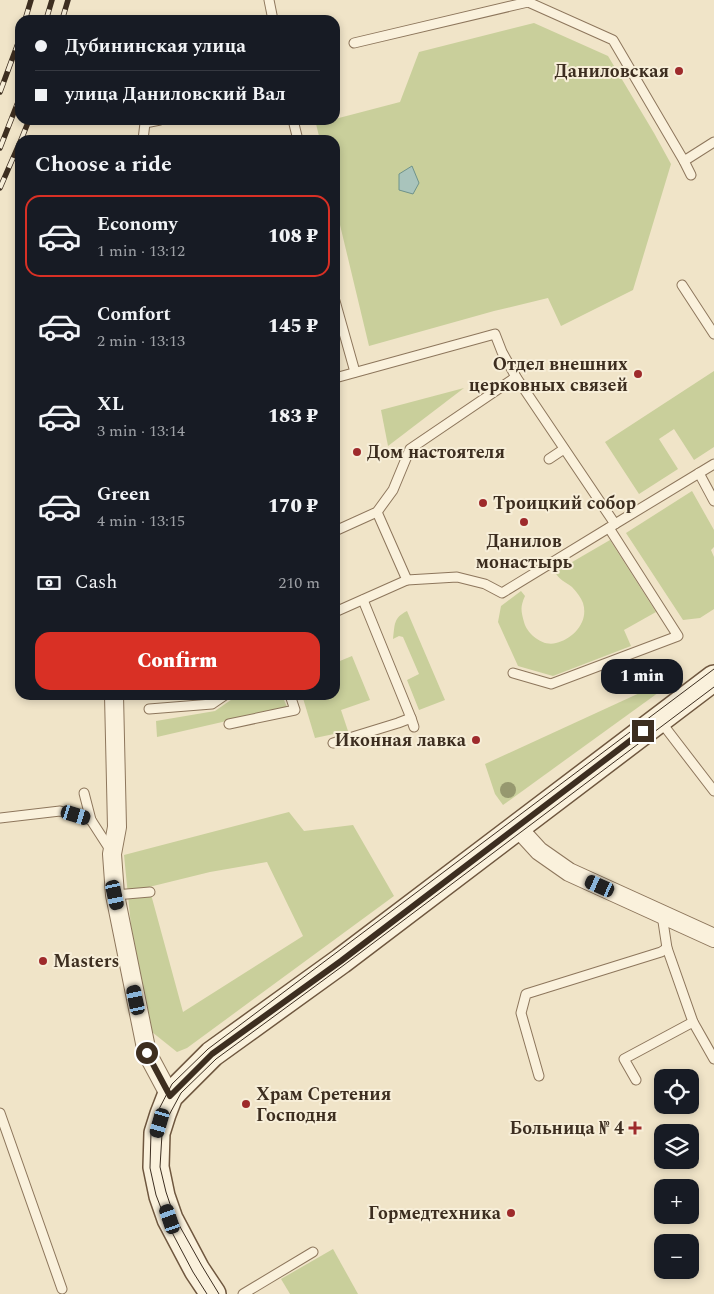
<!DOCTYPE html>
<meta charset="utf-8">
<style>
body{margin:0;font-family:Spectral,serif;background:#242831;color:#f1f3f6;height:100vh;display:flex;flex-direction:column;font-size:19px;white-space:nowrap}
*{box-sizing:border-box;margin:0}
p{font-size:16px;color:#9ea1a6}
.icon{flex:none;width:28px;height:28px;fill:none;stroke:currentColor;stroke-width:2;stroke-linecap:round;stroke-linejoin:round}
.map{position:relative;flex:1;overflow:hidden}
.details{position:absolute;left:15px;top:135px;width:325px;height:565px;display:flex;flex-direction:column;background:#171b24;border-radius:15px;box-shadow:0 2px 8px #0003}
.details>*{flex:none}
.top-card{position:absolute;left:15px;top:15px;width:325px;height:110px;border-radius:15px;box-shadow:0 2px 8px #0003;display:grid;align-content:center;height:110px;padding:0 20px;background:#171b24}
.fabs{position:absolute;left:654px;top:1069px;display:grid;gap:10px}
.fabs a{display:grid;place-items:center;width:45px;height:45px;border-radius:10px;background:#171b24;box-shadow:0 2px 8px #0003;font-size:25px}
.end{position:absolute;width:22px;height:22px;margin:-11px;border:6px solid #3d2e20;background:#fff;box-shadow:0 0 0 2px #fff}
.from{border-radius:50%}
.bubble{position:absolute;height:35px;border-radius:15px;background:#171b24;box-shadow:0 2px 8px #0003;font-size:16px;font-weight:800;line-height:35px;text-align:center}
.car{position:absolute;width:15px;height:30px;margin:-15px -8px;border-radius:6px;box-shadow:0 0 4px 1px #0007;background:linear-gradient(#222 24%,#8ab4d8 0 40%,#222 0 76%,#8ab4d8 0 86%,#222 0)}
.top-card b{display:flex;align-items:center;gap:18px;height:48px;font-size:19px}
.top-card b+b{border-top:1px solid #363941}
.top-card i{width:12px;height:12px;background:#f1f3f6}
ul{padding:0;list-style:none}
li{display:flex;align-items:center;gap:15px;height:82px;margin:0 10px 8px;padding:0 10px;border:2px solid transparent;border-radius:15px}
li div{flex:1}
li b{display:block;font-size:19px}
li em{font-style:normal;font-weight:800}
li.active{border-color:#d93025}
li>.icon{width:45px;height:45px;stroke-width:1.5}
h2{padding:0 20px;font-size:22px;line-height:60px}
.pay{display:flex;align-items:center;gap:12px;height:55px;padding:0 20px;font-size:19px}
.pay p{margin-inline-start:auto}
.cta{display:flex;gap:10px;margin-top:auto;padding:10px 20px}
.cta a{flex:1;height:58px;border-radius:15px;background:#d93025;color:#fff;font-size:20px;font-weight:800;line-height:58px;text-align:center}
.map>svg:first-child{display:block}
.green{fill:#c9cf9b;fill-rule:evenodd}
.water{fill:#a9c4bc;stroke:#6f938a}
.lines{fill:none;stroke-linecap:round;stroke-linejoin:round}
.service-casing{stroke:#8d765c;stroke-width:11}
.minor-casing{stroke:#8d765c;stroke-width:20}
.secondary-casing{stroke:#6f573f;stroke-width:28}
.service{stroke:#faf1dc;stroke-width:9}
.minor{stroke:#faf1dc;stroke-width:18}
.secondary{stroke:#faf1dc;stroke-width:25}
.tram{stroke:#3d2e20;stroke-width:1}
.rail-casing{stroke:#3d2e20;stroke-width:5.5}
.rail{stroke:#f7eed8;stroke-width:4;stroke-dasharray:11;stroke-linecap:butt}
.tree{fill:#96986f}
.route{stroke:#3d2e20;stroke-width:6}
.poi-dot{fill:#9e2a2b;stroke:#f7eed8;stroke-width:2}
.labels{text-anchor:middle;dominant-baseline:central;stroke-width:4;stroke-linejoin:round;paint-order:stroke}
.poi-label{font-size:18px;font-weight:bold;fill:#3d2e20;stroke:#f7eed8;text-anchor:end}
</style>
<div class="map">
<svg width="714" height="1294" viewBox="0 0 714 1294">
<rect width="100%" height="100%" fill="#f0e4c8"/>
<g class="green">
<path d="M534,23L608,56L654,133L671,164L633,290L561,326L548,298L494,311L369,346L335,204V140H320L316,124L335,120V119L400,102L419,52Z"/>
<path d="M714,371V447L694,460L674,429L659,439L678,469L639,494L605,442Z"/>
<path d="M464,388L388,446L381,410Z"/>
<path d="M692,491L714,530V547L711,550L714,557V609L700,618L683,620L626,533Z"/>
<path d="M610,540L656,612L624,630L631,646L553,676L518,666L498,622L501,606L521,591L525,596C520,607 521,611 524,622C527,634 543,647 556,643C573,639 589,622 583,603C581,598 577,592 572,587C566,582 559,580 555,572Z"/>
<path d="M407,611L445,700L419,710L407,680L419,674L403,637L399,636L393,639C395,625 393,618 407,611Z"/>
<path d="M352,656L370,700L341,710L348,731L315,738L302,695H335V663Z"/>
<path d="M657,685L662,686V690L503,805L495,794L485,764Z"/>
<path d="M238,695H282L287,707L157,737L156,721L215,711Z"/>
<path d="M289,812L304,831L353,825L394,896L187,1048L177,1052L152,1032L131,926L124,855ZM267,862L303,936L183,1012L149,887L210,872Z"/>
<path d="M333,1249L358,1294H290L281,1279Z"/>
</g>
<path class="water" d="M412,166L419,183L413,194L399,190V174Z"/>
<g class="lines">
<g class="service-casing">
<g id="service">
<path d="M269,0L273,20"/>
<path d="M354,43L528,2L613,40L684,161L714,142"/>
<path d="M293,120L298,140"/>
<path d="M143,140L145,123L160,120"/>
<path d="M684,161L691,175"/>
<path d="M682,285L714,334"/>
<path d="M335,301L355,372"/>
<path d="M335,378L495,334L502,352L516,377L615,524L502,593L485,584L457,577L407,580"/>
<path d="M549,459L564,449"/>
<path d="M699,473L714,501"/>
<path d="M615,524L714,464"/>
<path d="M335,531L377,512L393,490L410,449L516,377"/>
<path d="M363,600L411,718L414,727"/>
<path d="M335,612L407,580L377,512"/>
<path d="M513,673L551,684L678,636L609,528"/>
<path d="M149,709L212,704L225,695"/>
<path d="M661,722L714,791"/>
<path d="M229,724L295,710L290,695"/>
<path d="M333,743L398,723L411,718"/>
<path d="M84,793L91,820L111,851"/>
<path d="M0,818L60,811L91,820"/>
<path d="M115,895L150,892"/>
<path d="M693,1022L714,1059"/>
<path d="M539,1076L521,1013L526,994L661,952L667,948"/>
<path d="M636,1080L624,1059L693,1022L667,948L662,915"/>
<path d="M0,1113L62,1289"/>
<path d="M243,1294L313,1252"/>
</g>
</g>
<g class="minor-casing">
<g id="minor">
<path d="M114,695L117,827L112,854L115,895L147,1053L170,1096"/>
<path d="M517,827L539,851L569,872L714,938"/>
</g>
</g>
<g class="secondary-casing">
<path id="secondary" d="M213,1294L197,1270L170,1219L162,1196L156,1167L157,1133L163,1114L170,1096L212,1054L341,961L714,678"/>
</g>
<use href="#service" class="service"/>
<use href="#minor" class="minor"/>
<use href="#secondary" class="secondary"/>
<g class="tram">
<path d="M207,1294L193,1272L166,1221L156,1195L150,1168L151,1132L158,1111L172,1084L208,1049L714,669"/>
<path d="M219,1294L202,1266L174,1216L166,1192L160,1167L162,1134L168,1117L181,1093L216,1059L344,965L714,687"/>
</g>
<g class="rail-casing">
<g id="rail">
<path d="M25,20L31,0"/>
<path d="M46,20L52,0"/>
<path d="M62,20L68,0"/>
<path d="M0,92L20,38"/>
<path d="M21,140L29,120"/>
<path d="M0,148L20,97"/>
<path d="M0,188L20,142"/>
</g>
</g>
<use href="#rail" class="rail"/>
</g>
<circle class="tree" cx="508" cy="790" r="8"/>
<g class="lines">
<path class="route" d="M147,1053L170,1096L212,1054L341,961L643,731"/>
</g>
<g class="poi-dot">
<circle cx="679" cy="71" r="5"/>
<circle cx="638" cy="374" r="5"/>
<circle cx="357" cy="452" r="5"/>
<circle cx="483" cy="503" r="5"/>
<circle cx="524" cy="522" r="5"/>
<circle cx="476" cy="740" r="5"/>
<circle cx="43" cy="961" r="5"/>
<circle cx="246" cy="1104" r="5"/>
<path d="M632.5 1120.5h5v5h5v5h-5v5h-5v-5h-5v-5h5z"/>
<circle cx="511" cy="1213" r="5"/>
</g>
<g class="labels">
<g class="poi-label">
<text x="669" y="71">Даниловская</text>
<text x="628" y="364">Отдел внешних<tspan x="628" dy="21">церковных связей</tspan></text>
<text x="367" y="452" text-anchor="start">Дом настоятеля</text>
<text x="493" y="503" text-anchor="start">Троицкий собор</text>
<text x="524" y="541" text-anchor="middle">Данилов<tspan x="524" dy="21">монастырь</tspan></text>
<text x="466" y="740">Иконная лавка</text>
<text x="53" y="961" text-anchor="start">Masters</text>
<text x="256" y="1094" text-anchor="start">Храм Сретения<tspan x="256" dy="21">Господня</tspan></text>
<text x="624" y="1128">Больница № 4</text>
<text x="501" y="1213">Гормедтехника</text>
</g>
</g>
</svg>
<div class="fabs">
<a><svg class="icon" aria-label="locate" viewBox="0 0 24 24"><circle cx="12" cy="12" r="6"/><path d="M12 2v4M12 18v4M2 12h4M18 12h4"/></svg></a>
<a><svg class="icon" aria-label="layers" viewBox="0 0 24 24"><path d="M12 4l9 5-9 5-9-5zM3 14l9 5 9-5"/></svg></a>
<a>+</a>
<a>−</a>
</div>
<i class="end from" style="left:147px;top:1053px"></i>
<i class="end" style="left:643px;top:731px"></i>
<div class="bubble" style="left:601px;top:659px;width:82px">1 min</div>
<i class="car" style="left:76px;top:815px;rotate:107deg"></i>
<i class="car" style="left:600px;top:886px;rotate:294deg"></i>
<i class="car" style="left:115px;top:895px;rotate:168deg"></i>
<i class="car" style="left:136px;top:1000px;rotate:348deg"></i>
<i class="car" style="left:160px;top:1123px;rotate:196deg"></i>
<i class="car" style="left:170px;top:1219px;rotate:341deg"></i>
<div class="top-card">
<b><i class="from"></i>Дубининская улица</b>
<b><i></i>улица Даниловский Вал</b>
</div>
<section class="details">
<h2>Choose a ride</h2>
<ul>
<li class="active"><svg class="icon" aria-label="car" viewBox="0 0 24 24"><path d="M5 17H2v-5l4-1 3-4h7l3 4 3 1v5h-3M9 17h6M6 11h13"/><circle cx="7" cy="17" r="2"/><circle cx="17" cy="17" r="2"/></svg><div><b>Economy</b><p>1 min · 13:12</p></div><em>108 ₽</em></li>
<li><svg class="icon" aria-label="car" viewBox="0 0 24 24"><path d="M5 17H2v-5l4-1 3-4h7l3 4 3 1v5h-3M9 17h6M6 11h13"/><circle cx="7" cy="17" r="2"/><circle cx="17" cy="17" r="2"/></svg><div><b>Comfort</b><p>2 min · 13:13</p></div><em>145 ₽</em></li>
<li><svg class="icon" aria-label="car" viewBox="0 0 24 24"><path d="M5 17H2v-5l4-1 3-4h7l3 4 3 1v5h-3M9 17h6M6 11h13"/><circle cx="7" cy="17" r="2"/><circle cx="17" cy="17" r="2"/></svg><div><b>XL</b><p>3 min · 13:14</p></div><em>183 ₽</em></li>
<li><svg class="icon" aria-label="car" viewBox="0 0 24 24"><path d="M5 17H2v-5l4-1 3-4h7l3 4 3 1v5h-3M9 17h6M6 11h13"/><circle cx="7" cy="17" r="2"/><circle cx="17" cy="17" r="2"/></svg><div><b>Green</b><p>4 min · 13:15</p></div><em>170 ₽</em></li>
</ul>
<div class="pay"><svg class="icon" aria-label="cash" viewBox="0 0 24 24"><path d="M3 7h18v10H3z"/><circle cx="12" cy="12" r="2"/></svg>Cash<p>210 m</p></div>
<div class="cta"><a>Confirm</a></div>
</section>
</div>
